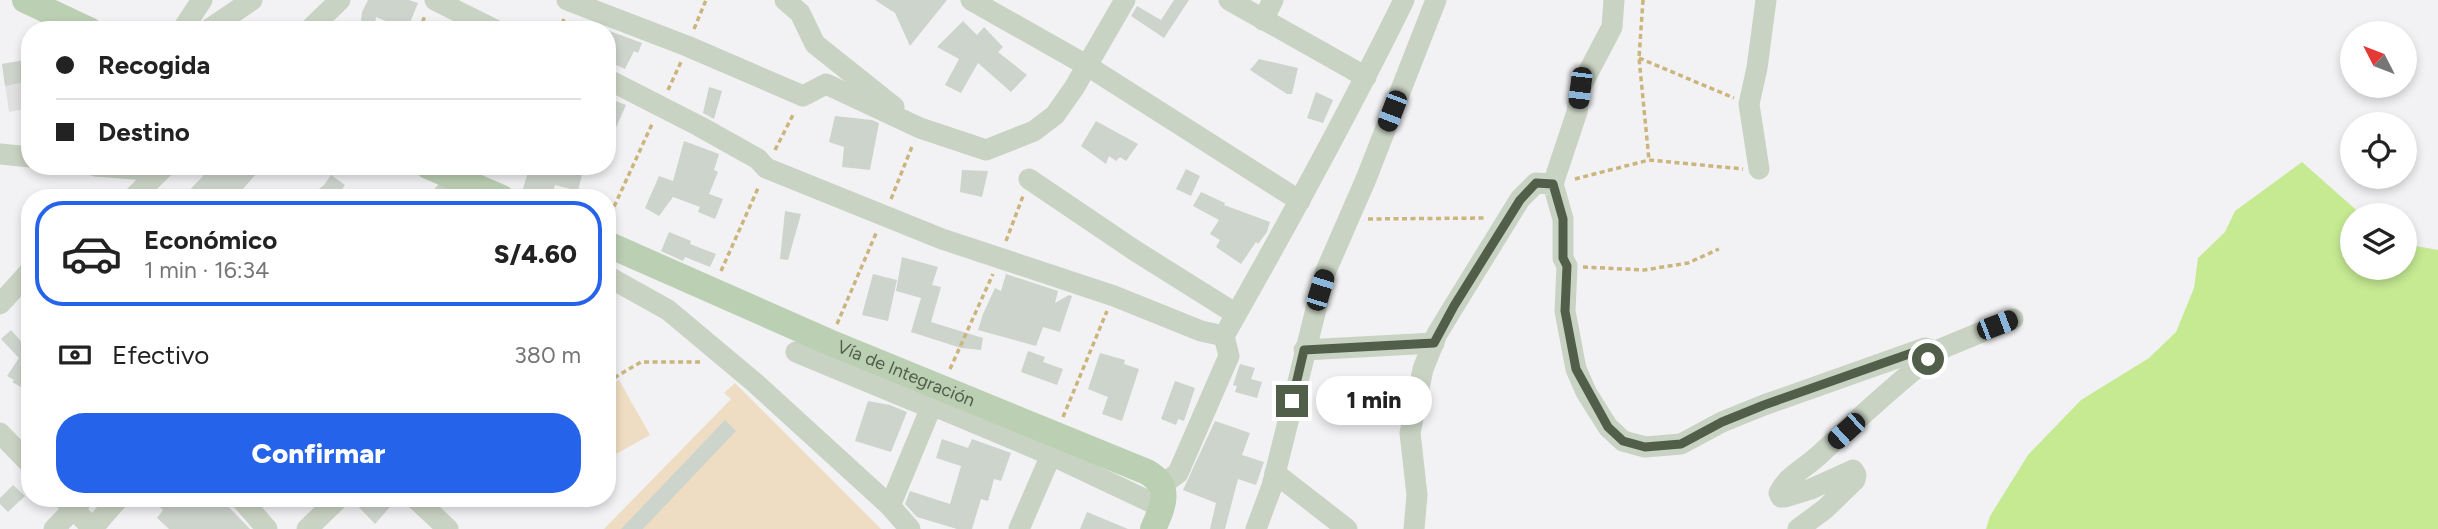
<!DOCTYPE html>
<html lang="es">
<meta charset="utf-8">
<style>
body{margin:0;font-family:Figtree,sans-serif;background:#f2f2f2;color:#222;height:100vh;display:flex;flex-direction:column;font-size:26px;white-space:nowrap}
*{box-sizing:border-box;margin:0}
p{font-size:23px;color:#767676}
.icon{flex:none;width:38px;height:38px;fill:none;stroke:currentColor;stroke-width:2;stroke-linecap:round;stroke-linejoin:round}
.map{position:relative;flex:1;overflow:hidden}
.drawer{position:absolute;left:21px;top:189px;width:595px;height:318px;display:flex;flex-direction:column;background:#fff;border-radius:28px;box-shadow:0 4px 10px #0003}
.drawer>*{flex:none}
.guide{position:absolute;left:21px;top:21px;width:595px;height:154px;border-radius:28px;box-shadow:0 4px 10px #0003;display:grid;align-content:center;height:154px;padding:0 35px;background:#fff}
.needle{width:46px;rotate:312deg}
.tools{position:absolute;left:2340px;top:21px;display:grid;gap:14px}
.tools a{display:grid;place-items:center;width:77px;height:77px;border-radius:50%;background:#fff;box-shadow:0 4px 10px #0003;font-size:35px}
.end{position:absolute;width:32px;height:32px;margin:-16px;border:9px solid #515f4a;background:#fff;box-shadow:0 0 0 4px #fff}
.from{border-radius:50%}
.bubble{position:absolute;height:49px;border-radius:24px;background:#fff;box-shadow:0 4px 10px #0003;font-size:23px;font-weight:800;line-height:49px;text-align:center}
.car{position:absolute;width:21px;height:42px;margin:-21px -10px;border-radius:9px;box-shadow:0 0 5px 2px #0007;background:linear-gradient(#222 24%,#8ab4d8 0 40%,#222 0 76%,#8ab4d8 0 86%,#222 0)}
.guide b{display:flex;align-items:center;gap:24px;height:66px;font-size:26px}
.guide b+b{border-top:2px solid #e0e0e0}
.guide i{width:18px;height:18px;background:#222}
ul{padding:12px 0 0;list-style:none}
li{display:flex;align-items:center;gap:21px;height:105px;margin:0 14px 10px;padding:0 21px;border:4px solid transparent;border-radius:28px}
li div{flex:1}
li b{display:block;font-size:26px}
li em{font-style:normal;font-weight:800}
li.current{border-color:#2563eb}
li>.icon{width:63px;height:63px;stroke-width:1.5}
.pay{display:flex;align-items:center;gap:18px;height:77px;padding:0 35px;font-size:26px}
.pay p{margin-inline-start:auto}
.cta{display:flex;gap:14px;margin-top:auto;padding:14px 35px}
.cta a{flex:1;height:80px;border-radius:28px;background:#2563eb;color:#fff;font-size:28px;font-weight:800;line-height:80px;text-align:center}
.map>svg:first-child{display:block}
.education{fill:#e1e1e2}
.green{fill:#efddc3}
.water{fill:#c5ea92}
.building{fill:#cdd4cc}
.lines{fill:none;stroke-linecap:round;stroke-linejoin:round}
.path{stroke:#ccb57c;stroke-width:3.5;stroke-dasharray:5 3.5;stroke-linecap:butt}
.minor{stroke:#c9d3c3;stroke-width:21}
.major{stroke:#bbcfb3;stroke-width:26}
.route{stroke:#515f4a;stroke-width:9}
.labels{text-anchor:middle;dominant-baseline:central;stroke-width:6;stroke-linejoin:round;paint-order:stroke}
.street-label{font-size:18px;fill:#515f4a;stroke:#fff}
</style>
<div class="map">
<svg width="2438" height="529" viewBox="0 0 2438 529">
<rect width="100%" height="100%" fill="#f2f2f4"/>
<path class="education" d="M30,59V108L9,112L2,64Z"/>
<g class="green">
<path d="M619,380L650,435L607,459V387Z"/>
<path d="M735,383L881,529H604L731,399L724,393Z"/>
</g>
<path class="water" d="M2302,162L2354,208L2360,215H2352V268H2404L2405,244L2438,250V529H1986L1990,516L2028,455L2081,400L2149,358L2176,332L2194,288L2198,258L2225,232L2235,211Z"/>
<g class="building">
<path d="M368,0H409L418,3L407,30L376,17L374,30H360L362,12Z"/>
<path d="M875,0H947L910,46L895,13Z"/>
<path d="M1174,0H1189L1164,38L1131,16L1137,6L1161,20Z"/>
<path d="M963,21L977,35L984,27L1003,47L998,52L1027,75L1011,92L978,63L961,93L945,85L959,59L937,47Z"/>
<path d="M607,30L642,43L638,53L634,51L625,69L607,61Z"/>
<path d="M30,59V81L5,86L2,64Z"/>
<path d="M1259,59L1298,68L1292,94H1287L1250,70Z"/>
<path d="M709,87L722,91L714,119L703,113Z"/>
<path d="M1316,92L1333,100L1323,123L1307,118Z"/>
<path d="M613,100L626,105L607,148V114Z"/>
<path d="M835,116L872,120L879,123L870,170L842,167L844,147L829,142Z"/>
<path d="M1096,121L1138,144L1126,161L1120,157L1116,161L1109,156L1106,164L1081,146Z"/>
<path d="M684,141L719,154L714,170L718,172L709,194L723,199L715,219L698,212L700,207L673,197L659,216L645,208L659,176L673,181Z"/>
<path d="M194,166H263L243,189L253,198H182L203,176Z"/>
<path d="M530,166H561L560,169L582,175L578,191L555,185L551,198H520Z"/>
<path d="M1186,169L1200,176L1191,196L1176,189Z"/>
<path d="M962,170L988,171L982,197L960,192Z"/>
<path d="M331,175L345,185L336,198H308L324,185Z"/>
<path d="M1201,192L1225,203L1224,205L1270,222L1267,232L1258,244L1256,242L1241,264L1216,247L1220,240L1210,234L1219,220L1193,206Z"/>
<path d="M785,211L801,214L788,260L780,259Z"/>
<path d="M669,232L691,241L690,244L716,254L710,267L685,257L683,261L661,251Z"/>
<path d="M902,257L938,267L932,285L941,287L931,322L983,338L981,350L961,348L911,332L921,298L896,291Z"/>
<path d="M873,274L897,280L888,321L862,315Z"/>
<path d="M1006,274L1058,291L1055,303L1069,295L1072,296L1060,332L1043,327L1036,346L978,330L983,314L995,288L1001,291Z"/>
<path d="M11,330L26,347L30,342V392L12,382L14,380L7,376L19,358L1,339Z"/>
<path d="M1028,351L1045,357L1043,362L1063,369L1057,385L1021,372Z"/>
<path d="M1100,353L1125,360L1124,364L1139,369L1122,421L1102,414L1108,397L1088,389Z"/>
<path d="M1240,364L1255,368L1251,379L1262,382L1257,398L1235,392L1237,386L1233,385Z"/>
<path d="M1175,381L1195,388L1184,421L1178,419L1176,425L1161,419Z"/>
<path d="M868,401L890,405L907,412L891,452L855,441Z"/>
<path d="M725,420L736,431L643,529H621Z"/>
<path d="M1215,421L1250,433L1242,455L1264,462L1256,485L1238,479L1225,529H1210L1216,503L1183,490Z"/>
<path d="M942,439L968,448L972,439L1011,453L1001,481L994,479L988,501L981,499L972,529H957L917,517L905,504L910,491L950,504L961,466L936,458Z"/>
<path d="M13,485L25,496L8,512L0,504V498Z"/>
<path d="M152,499H221L250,529H169L157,518L163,510Z"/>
<path d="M351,499H397L375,524Z"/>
<path d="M1087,512L1128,529H1080Z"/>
</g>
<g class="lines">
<g class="path">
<path d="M1643,0L1639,58L1649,160"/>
<path d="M694,29L706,0"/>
<path d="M420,30L425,15"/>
<path d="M559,30L564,19"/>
<path d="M1639,58L1734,98"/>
<path d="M668,90L681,62"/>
<path d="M775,150L794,113"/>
<path d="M1575,179L1649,160L1743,169"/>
<path d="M891,199L913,144"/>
<path d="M1368,219L1486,218"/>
<path d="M607,222L653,122"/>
<path d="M1006,241L1023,196"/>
<path d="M1583,267L1644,270L1688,263L1719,249"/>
<path d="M721,271L759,186"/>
<path d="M837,324L877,231"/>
<path d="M950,369L993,274"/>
<path d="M607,382L641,362H700"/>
<path d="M1063,417L1107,311"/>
</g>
<g class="minor">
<path d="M435,0L495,30"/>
<path d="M567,0L687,46L803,96L826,84L920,128L986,150L1034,131L1055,115L1074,88L1125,0"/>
<path d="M785,0L800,13L815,44L894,107"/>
<path d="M971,0L1086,65L1300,201"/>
<path d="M1229,0L1366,77"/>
<path d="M1263,20L1273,0"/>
<path d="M182,30L202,0"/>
<path d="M208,30L252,0"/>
<path d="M309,30L340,0"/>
<path d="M607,79L699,126L758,159L766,168L942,239L1114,296L1201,331L1224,336"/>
<path d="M0,154L30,157"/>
<path d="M95,166L160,171"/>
<path d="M1759,169L1749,104L1757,68L1766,0"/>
<path d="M1029,179L1134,250L1236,314"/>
<path d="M1553,184L1577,112L1580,88L1612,27L1614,0"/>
<path d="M133,198L165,166"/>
<path d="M441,198L456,178"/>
<path d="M607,276L668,310L754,382L890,506L910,529"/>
<path d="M0,304L30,271"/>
<path d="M1304,350L1434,343"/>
<path d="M796,352L924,405H932L1051,455L1161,507"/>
<path d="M1931,353L2013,319"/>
<path d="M0,433L30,464"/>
<path d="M1275,473L1347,529"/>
<path d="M1162,485L1178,473L1229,356L1224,336C1287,225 1348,114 1404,0"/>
<path d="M64,499L93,529"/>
<path d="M241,499L267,529"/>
<path d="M416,499L448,529"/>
<path d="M890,506L932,405"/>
<path d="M54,529L82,500"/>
<path d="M92,529L118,499"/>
<path d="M307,529L338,499"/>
<path d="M1019,529L1051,455"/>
<path d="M1256,529L1272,486L1325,273L1366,179L1436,0"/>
<path d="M1414,529L1417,495L1410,433L1423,369L1437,334L1454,306L1520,199L1536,183L1553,184L1563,219V258L1567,266L1565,311L1576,369L1586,392L1608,427L1623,441L1645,447L1681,444L1722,422L1764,405L1925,348L1929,349L1931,356L1928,359C1889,389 1854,423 1818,456C1804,469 1787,476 1779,493L1781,497H1785L1811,489L1853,470L1856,475L1855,480L1825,509L1798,529"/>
</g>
<g class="major">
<path d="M25,0L89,30"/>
<path d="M428,166L502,198"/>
<path id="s1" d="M607,244L829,342L1147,472C1173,487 1163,506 1153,529"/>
</g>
</g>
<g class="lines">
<path class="route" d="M1292,401L1304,350L1434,343L1454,306L1520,200L1536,183L1553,184L1563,219V258L1567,266L1565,311L1576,369L1608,427L1623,441L1645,447L1681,444L1722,422L1764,405L1926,348L1931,353L1928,359"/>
</g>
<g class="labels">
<g class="street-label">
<text stroke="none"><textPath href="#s1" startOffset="326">Vía de Integración</textPath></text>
</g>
</g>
</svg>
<div class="tools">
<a><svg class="needle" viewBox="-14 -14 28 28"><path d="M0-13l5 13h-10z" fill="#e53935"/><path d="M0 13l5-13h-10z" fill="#767676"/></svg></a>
<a><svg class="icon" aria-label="locate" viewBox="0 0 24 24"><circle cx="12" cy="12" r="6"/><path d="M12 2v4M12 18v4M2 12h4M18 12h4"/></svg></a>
<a><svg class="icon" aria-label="layers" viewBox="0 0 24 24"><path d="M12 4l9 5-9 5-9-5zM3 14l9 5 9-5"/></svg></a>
</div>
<i class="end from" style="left:1928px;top:359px"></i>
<i class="end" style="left:1292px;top:401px"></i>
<div class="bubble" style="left:1316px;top:376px;width:116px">1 min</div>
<i class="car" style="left:1580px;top:88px;rotate:187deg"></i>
<i class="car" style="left:1392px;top:111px;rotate:201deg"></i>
<i class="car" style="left:1320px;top:290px;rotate:17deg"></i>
<i class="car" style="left:1997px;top:325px;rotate:69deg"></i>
<i class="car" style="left:1846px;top:431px;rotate:228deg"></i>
<div class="guide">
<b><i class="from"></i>Recogida</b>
<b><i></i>Destino</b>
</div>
<section class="drawer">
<ul>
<li class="current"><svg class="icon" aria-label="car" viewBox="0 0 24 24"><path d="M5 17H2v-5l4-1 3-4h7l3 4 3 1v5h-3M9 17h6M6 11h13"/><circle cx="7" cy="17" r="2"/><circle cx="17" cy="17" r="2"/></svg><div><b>Económico</b><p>1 min · 16:34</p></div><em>S/4.60</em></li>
</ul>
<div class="pay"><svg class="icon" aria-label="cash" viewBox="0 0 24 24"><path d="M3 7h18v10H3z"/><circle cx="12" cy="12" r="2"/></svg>Efectivo<p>380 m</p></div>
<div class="cta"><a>Confirmar</a></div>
</section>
</div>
